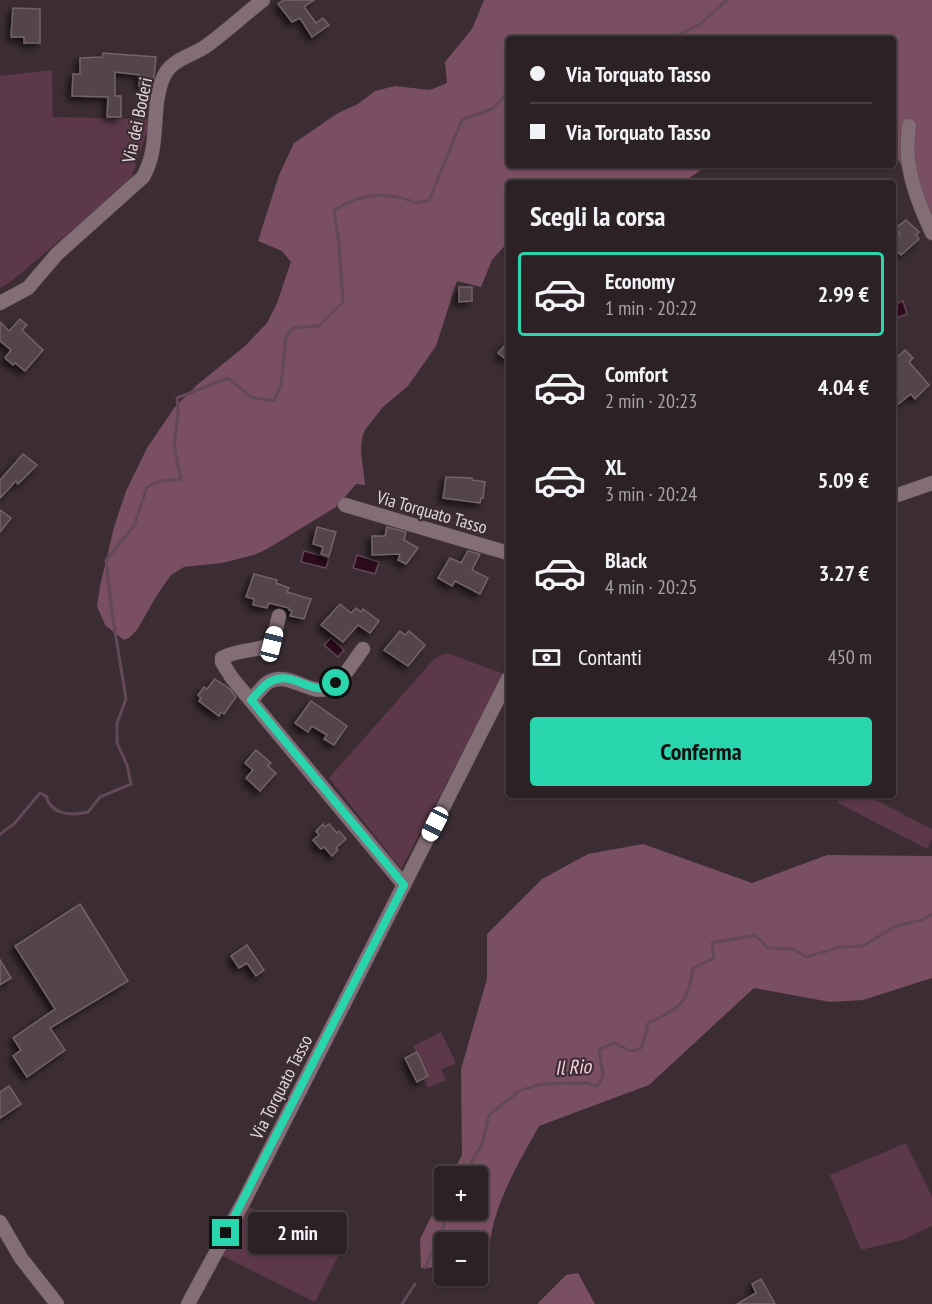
<!DOCTYPE html>
<html lang="it">
<meta charset="utf-8">
<style>
body{margin:0;font-family:"PT Sans Narrow",sans-serif;background:#342a2e;color:#f1f3f6;height:100vh;display:flex;flex-direction:column;font-size:22px;white-space:nowrap}
*{box-sizing:border-box;margin:0}
p{font-size:20px;color:#a6a4a7}
.icon{flex:none;width:33px;height:33px;fill:none;stroke:currentColor;stroke-width:2;stroke-linecap:round;stroke-linejoin:round}
.map{position:relative;flex:1;overflow:hidden}
.details{position:absolute;left:506px;top:180px;width:390px;height:618px;display:flex;flex-direction:column;background:#2c2226;border-radius:6px;box-shadow:0 2px 4px #0004,0 0 0 2px #483f43}
.details>*{flex:none}
.banner{position:absolute;left:506px;top:36px;width:390px;height:132px;border-radius:6px;box-shadow:0 2px 4px #0004,0 0 0 2px #483f43;display:grid;align-content:center;height:132px;padding:0 24px;background:#2c2226}
.controls{position:absolute;left:434px;top:1166px;display:grid;gap:12px}
.controls a{display:grid;place-items:center;width:54px;height:54px;border-radius:6px;background:#2c2226;box-shadow:0 2px 4px #0004,0 0 0 2px #483f43;font-size:30px}
.end{position:absolute;width:27px;height:27px;margin:-14px;border:8px solid #28d5ad;background:#111;box-shadow:0 0 0 3px #111}
.from{border-radius:50%}
.bubble{position:absolute;height:42px;border-radius:6px;background:#2c2226;box-shadow:0 2px 4px #0004,0 0 0 2px #483f43;font-size:20px;font-weight:600;line-height:42px;text-align:center}
.car{position:absolute;width:18px;height:36px;margin:-18px -9px;border-radius:8px;box-shadow:0 0 4px 2px #0007;background:linear-gradient(#fff 24%,#345 0 40%,#fff 0 76%,#345 0 86%,#fff 0)}
.banner b{display:flex;align-items:center;gap:21px;height:57px;font-size:22px}
.banner b+b{border-top:2px solid #483f43}
.banner i{width:15px;height:15px;background:#f1f3f6}
ul{padding:0;list-style:none}
li{display:flex;align-items:center;gap:18px;height:84px;margin:0 12px 9px;padding:0 12px;border:3px solid transparent;border-radius:6px}
li div{flex:1}
li b{display:block;font-size:22px}
li em{font-style:normal;font-weight:600}
li.on{border-color:#28d5ad}
li>.icon{width:54px;height:54px;stroke-width:1.5}
h2{padding:0 24px;font-size:27px;line-height:72px}
.pay{display:flex;align-items:center;gap:15px;height:66px;padding:0 24px;font-size:22px}
.pay p{margin-inline-start:auto}
.primary-button{display:flex;gap:12px;margin-top:auto;padding:12px 24px}
.primary-button a{flex:1;height:69px;border-radius:6px;background:#28d5ad;color:#111;font-size:24px;font-weight:600;line-height:69px;text-align:center}
.map>svg:first-child{display:block}
.green{fill:#5c3848}
.forest{fill:#794f61}
.water{fill:#2d0a1c;stroke:#634856;stroke-width:1.5}
.lines{fill:none;stroke-linecap:round;stroke-linejoin:round}
.stream{stroke:#634856;stroke-width:3}
.building{fill:#53444a;stroke:#736369;stroke-width:1.5;filter:url(#shadow)}
.minor-casing{stroke:#594c51;stroke-width:15}
.minor{stroke:#836e77;stroke-width:14}
.route{stroke:#28d5ad;stroke-width:8}
.labels{text-anchor:middle;dominant-baseline:central;stroke-width:4.5;stroke-linejoin:round;paint-order:stroke}
.street-label{font-size:18px;fill:#e1d8dc;stroke:#3b2d33}
.water-label{font-size:20px;font-style:italic;fill:#fdd1e3;stroke:#3b2d33}
</style>
<div class="map">
<svg width="932" height="1304" viewBox="0 0 932 1304">
<defs>
<filter id="shadow"><feDropShadow dx="-4" dy="4" stdDeviation="3" flood-color="#0009"/></filter>
</defs>
<rect width="100%" height="100%" fill="#3b2d33"/>
<g class="green">
<path d="M52,70L53,117L151,119L127,191L82,222L9,283L0,288V76Z"/>
<path d="M447,653L504,674L401,869L329,778L435,658Z"/>
<path d="M842,795H866L932,829V839L927,849L838,803Z"/>
<path d="M441,1032L456,1063L441,1070L446,1080L428,1088L423,1079L417,1082L405,1058L416,1052L413,1046Z"/>
<path d="M906,1143L932,1197V1226L903,1240L861,1250L830,1175Z"/>
<path d="M244,1204L339,1254L315,1302L217,1253L224,1243H231L240,1236L242,1223L237,1216Z"/>
</g>
<g class="forest">
<path d="M484,0H932V216L930,217L893,150L892,39H508V165H708L682,183H508V242L492,260L481,287L457,281L436,346L408,386L383,407L365,430L362,438L361,451L365,485L356,484L336,507L267,549L254,555L222,563L184,567L171,575L157,595L137,630L129,638L124,640L105,625L97,606L100,586L114,527L126,491L147,448L174,408L197,385L245,346L267,323L277,303L291,262L282,251L258,241L279,175L294,143L338,113L358,104L375,91L395,86L430,90L447,83L445,62L472,29Z"/>
<path d="M643,844L752,883L827,855L932,856V978L863,1000L830,1002L754,988L649,1085L539,1126C514,1172 483,1220 490,1275L480,1278L473,1275H477V1242H444V1267L421,1268L420,1239L444,1191V1209H477V1176H451L462,1155L461,1069L487,979V934L542,879L588,854Z"/>
<path d="M578,1273L595,1304H537L566,1275Z"/>
</g>
<g class="water">
<path d="M903,301L907,314L893,319V305Z"/>
<path d="M304,551L329,558L326,568L301,562Z"/>
<path d="M357,555L379,562L375,574L353,568Z"/>
<path d="M331,638L344,650L338,657L324,645Z"/>
</g>
<g class="lines">
<g class="stream">
<path d="M670,39L699,25L727,0"/>
<path d="M0,834L14,824L40,793L46,796C51,815 71,816 88,812L100,797L131,784L127,765L117,743V723L126,699L112,612L106,560L134,526L147,487L160,481L181,479L174,446L178,413L177,398L228,378L251,397L274,401L281,385L286,337L292,328L319,326L343,302L339,244L334,211C355,196 377,192 402,198C417,202 411,205 429,200L462,120L494,108L508,92"/>
<path d="M463,1176L482,1144L489,1115L519,1091L541,1084L588,1083L594,1086L598,1085L603,1076L599,1049L615,1043C624,1048 633,1055 642,1047L648,1023C680,1008 688,1004 693,968L714,958L712,943L755,935L768,948L793,949L807,957L840,947L863,946L896,926L922,920L932,914"/>
<path d="M425,1268L444,1226L447,1209"/>
<path d="M402,1304L415,1284"/>
</g>
</g>
<g class="building">
<path d="M284,0H314L304,7L316,23L323,18L329,25L312,37L300,18L292,22L278,4Z"/>
<path d="M13,8L40,9V43H24V37H11Z"/>
<path d="M103,53L156,57L154,77L151,87L139,86L140,75L115,72V96H121V117H107L108,97L72,96L73,74H80V58L102,57Z"/>
<path d="M906,220L919,232L916,235L919,239L901,255L892,246V241L900,234L896,228Z"/>
<path d="M459,287H472V301L459,302Z"/>
<path d="M20,319L27,325L22,330L43,350L25,371L15,363L13,365L5,358L11,350L0,341V322L9,331Z"/>
<path d="M508,342V361L498,353Z"/>
<path d="M905,350L913,358L909,362L929,385L915,399L911,394L897,405L892,399V362Z"/>
<path d="M23,454L37,465L18,484L16,481L0,498V480Z"/>
<path d="M446,477L472,478V480L485,482L483,498H481L480,503L443,498Z"/>
<path d="M0,510L11,518L0,532Z"/>
<path d="M317,527L336,532L329,556L321,554L323,547L313,544Z"/>
<path d="M387,527L406,532L404,540L418,548L406,564L398,560L400,554L372,555V536H385Z"/>
<path d="M468,551L480,554L472,570L488,578L480,594L455,581L452,586L438,578L450,558L461,563Z"/>
<path d="M254,574L277,580L276,583L289,588L287,592L311,599L304,619L290,616L292,611L289,610V608L269,603L267,608L253,605L254,599L246,597Z"/>
<path d="M340,604L351,613L356,608L361,612L363,609L379,621L370,633L358,625L343,642L321,625Z"/>
<path d="M400,631L405,635L409,631L425,645L408,666L384,650Z"/>
<path d="M215,679L230,689L236,697L224,714L221,712L219,716L199,701L201,698L198,695L204,687L207,689Z"/>
<path d="M311,701L347,726L334,745L324,739L327,735L312,726L308,732L295,723Z"/>
<path d="M256,750L271,763L268,766L276,773L260,791L246,778L253,770L245,763Z"/>
<path d="M323,824L325,827L329,824L337,833L339,831L346,839L336,848L338,850L332,856L324,847L321,849L313,840L319,835L316,831Z"/>
<path d="M80,904L128,981L50,1028L65,1050L27,1077L13,1056L21,1050L13,1038L55,1009L15,946Z"/>
<path d="M247,945L264,970L256,976L247,963L239,968L231,956Z"/>
<path d="M0,960L11,978L0,985Z"/>
<path d="M417,1052L428,1076L417,1082L405,1058Z"/>
<path d="M9,1086L21,1104L0,1118V1092Z"/>
<path d="M761,1279L775,1304H737L756,1293L752,1284Z"/>
</g>
<g class="lines">
<g class="minor-casing">
<g id="minor">
<path d="M909,126C903,165 916,198 932,233"/>
<path d="M0,303L28,288L57,254L143,177C161,146 150,110 163,78C171,58 194,56 209,44C228,30 245,14 263,0"/>
<path d="M892,497L932,483"/>
<path d="M345,505L508,553"/>
<path d="M279,616L272,644C256,652 237,649 222,658V662L232,678L404,885"/>
<path d="M251,700C256,695 261,688 267,683C288,669 310,697 330,688C341,683 355,659 363,649"/>
<path d="M0,1222L21,1258L57,1304"/>
<path d="M188,1304L245,1199L508,679"/>
</g>
</g>
<use href="#minor" class="minor"/>
</g>
<g class="lines">
<path class="route" d="M226,1233L404,885L251,700C258,693 266,681 277,679C298,674 316,699 336,683"/>
</g>
<g class="labels">
<g class="street-label">
<text transform="translate(137 120) rotate(-78)">Via dei Boderi</text>
<text transform="translate(432 512) rotate(16)">Via Torquato Tasso</text>
<text transform="translate(281 1087) rotate(-63)">Via Torquato Tasso</text>
</g>
<g class="water-label">
<text transform="translate(573 1067) rotate(-3)">Il Rio</text>
</g>
</g>
</svg>
<div class="controls">
<a>+</a>
<a>−</a>
</div>
<i class="end from" style="left:336px;top:683px"></i>
<i class="end" style="left:226px;top:1233px"></i>
<div class="bubble" style="left:248px;top:1212px;width:99px">2 min</div>
<i class="car" style="left:272px;top:644px;rotate:14deg"></i>
<i class="car" style="left:435px;top:824px;rotate:207deg"></i>
<div class="banner">
<b><i class="from"></i>Via Torquato Tasso</b>
<b><i></i>Via Torquato Tasso</b>
</div>
<section class="details">
<h2>Scegli la corsa</h2>
<ul>
<li class="on"><svg class="icon" aria-label="car" viewBox="0 0 24 24"><path d="M5 17H2v-5l4-1 3-4h7l3 4 3 1v5h-3M9 17h6M6 11h13"/><circle cx="7" cy="17" r="2"/><circle cx="17" cy="17" r="2"/></svg><div><b>Economy</b><p>1 min · 20:22</p></div><em>2.99 €</em></li>
<li><svg class="icon" aria-label="car" viewBox="0 0 24 24"><path d="M5 17H2v-5l4-1 3-4h7l3 4 3 1v5h-3M9 17h6M6 11h13"/><circle cx="7" cy="17" r="2"/><circle cx="17" cy="17" r="2"/></svg><div><b>Comfort</b><p>2 min · 20:23</p></div><em>4.04 €</em></li>
<li><svg class="icon" aria-label="car" viewBox="0 0 24 24"><path d="M5 17H2v-5l4-1 3-4h7l3 4 3 1v5h-3M9 17h6M6 11h13"/><circle cx="7" cy="17" r="2"/><circle cx="17" cy="17" r="2"/></svg><div><b>XL</b><p>3 min · 20:24</p></div><em>5.09 €</em></li>
<li><svg class="icon" aria-label="car" viewBox="0 0 24 24"><path d="M5 17H2v-5l4-1 3-4h7l3 4 3 1v5h-3M9 17h6M6 11h13"/><circle cx="7" cy="17" r="2"/><circle cx="17" cy="17" r="2"/></svg><div><b>Black</b><p>4 min · 20:25</p></div><em>3.27 €</em></li>
</ul>
<div class="pay"><svg class="icon" aria-label="cash" viewBox="0 0 24 24"><path d="M3 7h18v10H3z"/><circle cx="12" cy="12" r="2"/></svg>Contanti<p>450 m</p></div>
<div class="primary-button"><a>Conferma</a></div>
</section>
</div>
